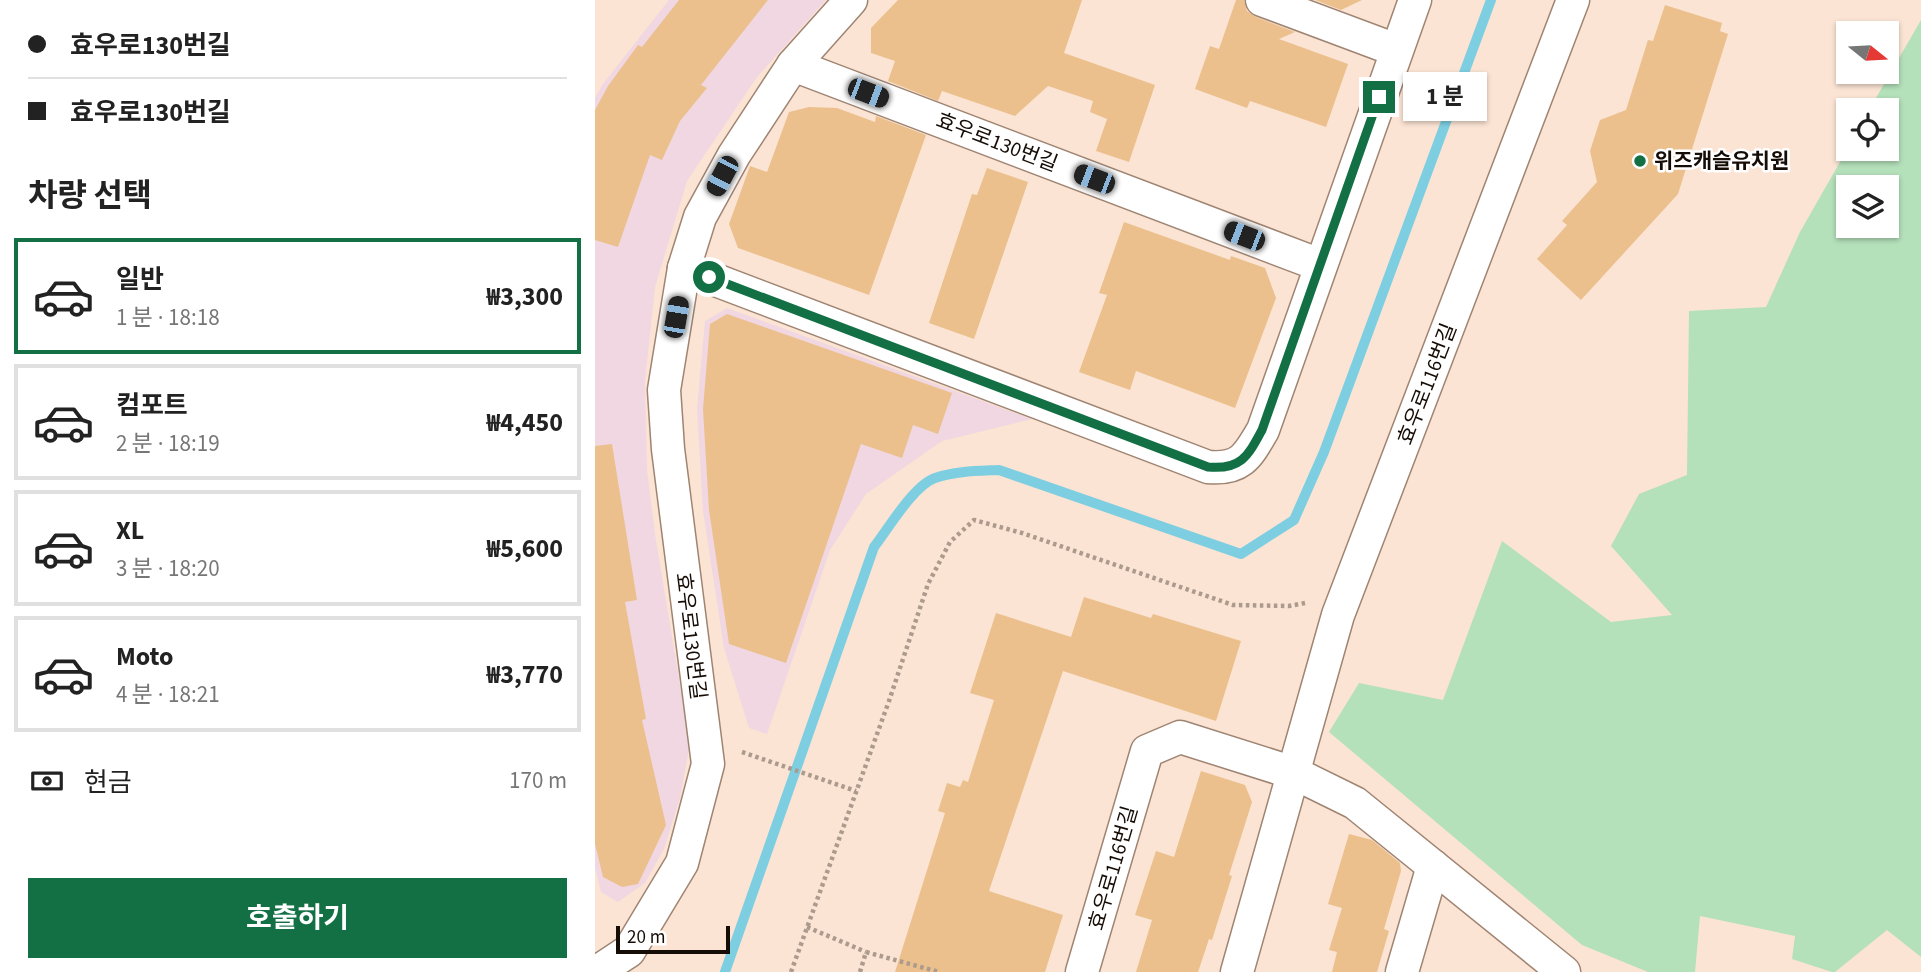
<!DOCTYPE html>
<html lang="ko">
<meta charset="utf-8">
<style>
body{margin:0;font-family:"Source Sans 3","Noto Sans KR",sans-serif;background:#f6f6f6;color:#222;height:100vh;display:flex;flex-direction:column;font-size:26px;white-space:nowrap}
*{box-sizing:border-box;margin:0}
p{font-size:23px;color:#767676}
.icon{flex:none;width:38px;height:38px;fill:none;stroke:currentColor;stroke-width:2;stroke-linecap:round;stroke-linejoin:round}
.map{position:relative;flex:1;overflow:hidden}
.sheet{display:flex;flex-direction:column;background:#fff;width:595px}
.sheet>*{flex:none}
.hud{display:grid;align-content:center;height:154px;padding:0 28px;background:#fff}
.needle{width:46px;rotate:108deg}
.tools{position:absolute;left:1241px;top:21px;display:grid;gap:14px}
.tools a{display:grid;place-items:center;width:63px;height:63px;border-radius:0px;background:#fff;box-shadow:0 2px 5px #0004;font-size:35px}
.scale{position:absolute;left:21px;bottom:18px;width:114px;box-sizing:border-box;padding-left:7px;border:4px solid #160c06;border-top:0;font-size:19px;line-height:24px;white-space:nowrap;color:#160c06;-webkit-text-stroke:5px #fff;paint-order:stroke}
.end{position:absolute;width:32px;height:32px;margin:-16px;border:9px solid #137045;background:#fff;box-shadow:0 0 0 4px #fff}
.from{border-radius:50%}
.bubble{position:absolute;height:49px;border-radius:0px;background:#fff;box-shadow:0 2px 5px #0004;font-size:23px;font-weight:700;line-height:49px;text-align:center}
.car{position:absolute;width:21px;height:42px;margin:-21px -10px;border-radius:9px;box-shadow:0 0 5px 2px #0007;background:linear-gradient(#222 24%,#8ab4d8 0 40%,#222 0 76%,#8ab4d8 0 86%,#222 0)}
.hud b{display:flex;align-items:center;gap:24px;height:66px;font-size:26px}
.hud b+b{border-top:2px solid #e0e0e0}
.hud i{width:18px;height:18px;background:#222}
ul{padding:0;list-style:none}
li{display:flex;align-items:center;gap:21px;height:116px;margin:0 14px 10px;padding:0 14px;border:4px solid #e0e0e0;border-radius:0px}
li div{flex:1}
li b{display:block;font-size:26px}
li em{font-style:normal;font-weight:700}
li.selected{border-color:#137045}
li>.icon{width:63px;height:63px;stroke-width:1.5}
h2{padding:0 28px;font-size:32px;line-height:84px}
.pay{display:flex;align-items:center;gap:18px;height:77px;padding:0 28px;font-size:26px}
.pay p{margin-inline-start:auto}
.primary-button{display:flex;gap:14px;margin-top:auto;padding:14px 28px}
.primary-button a{flex:1;height:80px;border-radius:0px;background:#137045;color:#fff;font-size:28px;font-weight:700;line-height:80px;text-align:center}
main{display:flex;flex:1;min-height:0}
.map>svg:first-child{display:block}
.commercial{fill:#f0d7e1}
.green{fill:#b4e0ba;fill-rule:evenodd}
.lines{fill:none;stroke-linecap:round;stroke-linejoin:round}
.stream{stroke:#7ecee1;stroke-width:10}
.building{fill:#ebc08d}
.street-casing{stroke:#9f8472;stroke-width:35}
.path{stroke:#ac9a8d;stroke-width:4.5;stroke-dasharray:3.5 3.5;stroke-linecap:butt}
.street{stroke:#fff;stroke-width:32}
.route{stroke:#137045;stroke-width:9}
.poi-dot{fill:#137045;stroke:#fff;stroke-width:2.5}
.labels{text-anchor:middle;dominant-baseline:central;stroke-width:5;stroke-linejoin:round;paint-order:stroke}
.street-label{font-size:21px;fill:#160c06;stroke:#fff}
.poi-label{font-size:21px;font-weight:bold;fill:#160c06;stroke:#fff;text-anchor:start}
</style>
<main>
<section class="sheet">
<div class="hud">
<b><i class="from"></i>효우로130번길</b>
<b><i></i>효우로130번길</b>
</div>
<h2>차량 선택</h2>
<ul>
<li class="selected"><svg class="icon" aria-label="car" viewBox="0 0 24 24"><path d="M5 17H2v-5l4-1 3-4h7l3 4 3 1v5h-3M9 17h6M6 11h13"/><circle cx="7" cy="17" r="2"/><circle cx="17" cy="17" r="2"/></svg><div><b>일반</b><p>1 분 · 18:18</p></div><em>₩3,300</em></li>
<li><svg class="icon" aria-label="car" viewBox="0 0 24 24"><path d="M5 17H2v-5l4-1 3-4h7l3 4 3 1v5h-3M9 17h6M6 11h13"/><circle cx="7" cy="17" r="2"/><circle cx="17" cy="17" r="2"/></svg><div><b>컴포트</b><p>2 분 · 18:19</p></div><em>₩4,450</em></li>
<li><svg class="icon" aria-label="car" viewBox="0 0 24 24"><path d="M5 17H2v-5l4-1 3-4h7l3 4 3 1v5h-3M9 17h6M6 11h13"/><circle cx="7" cy="17" r="2"/><circle cx="17" cy="17" r="2"/></svg><div><b>XL</b><p>3 분 · 18:20</p></div><em>₩5,600</em></li>
<li><svg class="icon" aria-label="car" viewBox="0 0 24 24"><path d="M5 17H2v-5l4-1 3-4h7l3 4 3 1v5h-3M9 17h6M6 11h13"/><circle cx="7" cy="17" r="2"/><circle cx="17" cy="17" r="2"/></svg><div><b>Moto</b><p>4 분 · 18:21</p></div><em>₩3,770</em></li>
</ul>
<div class="pay"><svg class="icon" aria-label="cash" viewBox="0 0 24 24"><path d="M3 7h18v10H3z"/><circle cx="12" cy="12" r="2"/></svg>현금<p>170 m</p></div>
<div class="primary-button"><a>호출하기</a></div>
</section>
<div class="map">
<svg width="1326" height="972" viewBox="0 0 1326 972">
<rect width="100%" height="100%" fill="#fbe4d4"/>
<g class="commercial">
<path d="M74,0H231L162,77L92,181L60,287L50,381L52,471L61,541L95,744L85,798L69,849L50,883L23,902L6,892L0,868V98L8,84Z"/>
<path d="M132,308L437,419L347,441L271,494L235,550L172,734L154,728L129,648L108,511L102,409L110,321Z"/>
</g>
<path class="green" d="M1326,20V957L1292,930L1240,972H1237L1197,959L1200,936L1105,916L1100,972H1053L987,945L734,732L764,683L848,700L907,541L1016,622L1077,615L1016,546L1044,494L1092,475L1094,311L1171,307L1205,232L1253,148L1292,149V110H1274ZM1253,187H1292V226H1253Z"/>
<g class="lines">
<path class="stream" d="M130,972L279,547C293,529 319,485 340,478C360,471 383,471 404,470L646,554L699,520L729,452L896,0"/>
</g>
<g class="building">
<path d="M84,0H173L106,85L112,88L85,121L67,160L55,155L23,247L0,240V110L13,86L43,45L47,47Z"/>
<path d="M303,0H487L469,53L560,85L534,162L501,151L512,119L495,112L498,101L453,86L420,116L347,91L343,101L293,81L300,61L276,53V28Z"/>
<path d="M641,0H649L652,11L661,17L700,32L684,39L753,64L731,127L655,101L652,108L600,89L615,46L624,49Z"/>
<path d="M720,0H767L746,10Z"/>
<path d="M1070,5L1127,23L1125,31L1133,34L1083,194L986,300L942,259L972,225L967,221L1002,182L995,151L1005,120L1031,110L1053,40L1058,41Z"/>
<path d="M214,107L242,108L280,122L281,116L331,135L274,295L143,248L134,224L155,166L172,172L194,112Z"/>
<path d="M392,168L433,182L379,339L334,323L377,194L382,195Z"/>
<path d="M529,222L635,260L636,256L670,268L681,298L640,408L541,371L535,390L484,372L512,295L504,293Z"/>
<path d="M132,314L357,393L343,434L318,425L307,458L266,444L191,663L134,644L114,510L108,409L115,324Z"/>
<path d="M17,444L42,600L30,602L51,719L47,720L71,825L43,884L27,887L8,877L0,844V446Z"/>
<path d="M489,597L556,618L558,614L646,641L621,721L468,671L394,891L468,915L450,972H300L350,813L343,811L352,783L365,787L368,780L373,782L399,700L375,693L401,613L476,637Z"/>
<path d="M606,771L650,785L657,802L634,875L637,876L617,940L614,939L603,972H541L557,920L540,915L561,851L579,857Z"/>
<path d="M754,834L777,840L805,863L806,871L789,929L794,931L782,972H737L742,952L734,950L747,908L733,904Z"/>
</g>
<g class="lines">
<g class="street-casing">
<g id="street">
<path d="M667,0L801,50"/>
<path d="M198,65L725,265"/>
<path d="M89,268L613,467C646,470 653,456 668,430L820,0"/>
<path d="M2,972L34,951L87,863L113,764L73,449L69,390L89,268L105,217L139,155L198,65L256,0"/>
<path d="M487,972L552,751L585,737L699,773L760,803L969,972"/>
<path d="M642,972L743,615L978,0"/>
<path d="M807,972L838,866"/>
</g>
</g>
<g class="path">
<path d="M147,752L261,791"/>
<path d="M212,927L271,952"/>
<path d="M196,972L294,701L333,584L355,542L379,520L427,533L638,605L694,606L710,603"/>
<path d="M265,972L271,952L344,972"/>
</g>
<use href="#street" class="street"/>
</g>
<g class="lines">
<path class="route" d="M114,277L613,467C646,470 653,456 667,430L784,97"/>
</g>
<circle class="poi-dot" cx="1045" cy="161" r="7"/>
<g class="labels">
<g class="street-label">
<text transform="translate(402 142) rotate(21)">효우로130번길</text>
<text transform="translate(832 384) rotate(-69)">효우로116번길</text>
<text transform="translate(96 636) rotate(83)">효우로130번길</text>
<text transform="translate(518 868) rotate(-74)">효우로116번길</text>
</g>
<g class="poi-label">
<text x="1059" y="161">위즈캐슬유치원</text>
</g>
</g>
</svg>
<div class="tools">
<a><svg class="needle" viewBox="-14 -14 28 28"><path d="M0-13l5 13h-10z" fill="#e53935"/><path d="M0 13l5-13h-10z" fill="#767676"/></svg></a>
<a><svg class="icon" aria-label="locate" viewBox="0 0 24 24"><circle cx="12" cy="12" r="6"/><path d="M12 2v4M12 18v4M2 12h4M18 12h4"/></svg></a>
<a><svg class="icon" aria-label="layers" viewBox="0 0 24 24"><path d="M12 4l9 5-9 5-9-5zM3 14l9 5 9-5"/></svg></a>
</div>
<div class="scale">20 m</div>
<i class="end from" style="left:114px;top:277px"></i>
<i class="end" style="left:784px;top:97px"></i>
<div class="bubble" style="left:808px;top:72px;width:84px">1 분</div>
<i class="car" style="left:273px;top:93px;rotate:111deg"></i>
<i class="car" style="left:127px;top:176px;rotate:208deg"></i>
<i class="car" style="left:499px;top:179px;rotate:291deg"></i>
<i class="car" style="left:649px;top:236px;rotate:291deg"></i>
<i class="car" style="left:81px;top:317px;rotate:10deg"></i>
</div>
</main>
